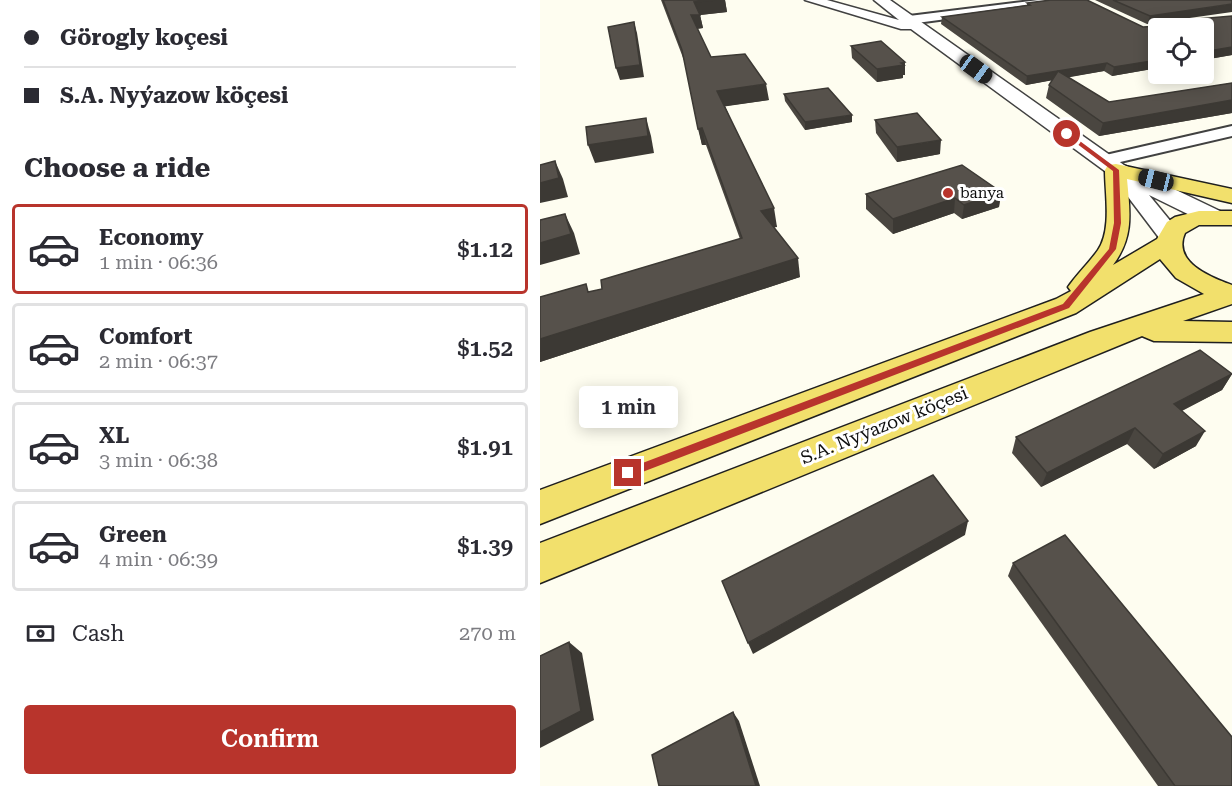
<!DOCTYPE html>
<meta charset="utf-8">
<style>
body{margin:0;font-family:"Roboto Serif",serif;background:#f7f7f7;color:#2b2b33;height:100vh;display:flex;flex-direction:column;font-size:22px;white-space:nowrap}
*{box-sizing:border-box;margin:0}
p{font-size:20px;color:#7c7c81}
.icon{flex:none;width:33px;height:33px;fill:none;stroke:currentColor;stroke-width:2;stroke-linecap:round;stroke-linejoin:round}
.map{position:relative;flex:1;overflow:hidden}
.details{display:flex;flex-direction:column;background:#fff;width:540px}
.details>*{flex:none}
.hud{display:grid;align-content:center;height:132px;padding:0 24px;background:#fff}
.fabs{position:absolute;left:608px;top:18px;display:grid;gap:12px}
.fabs a{display:grid;place-items:center;width:66px;height:66px;border-radius:6px;background:#fff;box-shadow:0 3px 15px #0003;font-size:30px}
.end{position:absolute;width:27px;height:27px;margin:-14px;border:8px solid #b8342c;background:#fff;box-shadow:0 0 0 3px #fff}
.from{border-radius:50%}
.bubble{position:absolute;height:42px;border-radius:6px;background:#fff;box-shadow:0 3px 15px #0003;font-size:20px;font-weight:600;line-height:42px;text-align:center}
.car{position:absolute;width:18px;height:36px;margin:-18px -9px;border-radius:8px;box-shadow:0 0 4px 2px #0007;background:linear-gradient(#222 24%,#8ab4d8 0 40%,#222 0 76%,#8ab4d8 0 86%,#222 0)}
.hud b{display:flex;align-items:center;gap:21px;height:57px;font-size:22px}
.hud b+b{border-top:2px solid #e1e1e2}
.hud i{width:15px;height:15px;background:#2b2b33}
ul{padding:0;list-style:none}
li{display:flex;align-items:center;gap:18px;height:90px;margin:0 12px 9px;padding:0 12px;border:3px solid #e1e1e2;border-radius:6px}
li div{flex:1}
li b{display:block;font-size:22px}
li em{font-style:normal;font-weight:600}
li.active{border-color:#b8342c}
li>.icon{width:54px;height:54px;stroke-width:1.5}
h2{padding:0 24px;font-size:27px;line-height:72px}
.pay{display:flex;align-items:center;gap:15px;height:66px;padding:0 24px;font-size:22px}
.pay p{margin-inline-start:auto}
.button{display:flex;gap:12px;margin-top:auto;padding:12px 24px}
.button a{flex:1;height:69px;border-radius:6px;background:#b8342c;color:#fff;font-size:24px;font-weight:600;line-height:69px;text-align:center}
main{display:flex;flex:1;min-height:0}
.map>svg:first-child{display:block}
.lines{fill:none;stroke-linecap:round;stroke-linejoin:round}
.minor-casing{stroke:#414141;stroke-width:4}
.tertiary-casing{stroke:#414141;stroke-width:3}
.primary-casing{stroke:#1f1f1f;stroke-width:3}
.minor{fill:#fff;fill-rule:evenodd}
.tertiary{fill:#fff;fill-rule:evenodd}
.primary{fill:#f2e06c;fill-rule:evenodd}
.wall{fill:#4a4640}
.shaded-wall{fill:#3c3934}
.building{fill:#56514b;stroke:#3c3934;stroke-width:1.5}
.route{fill:#b8342c}
.poi-dot{fill:#b8342c;stroke:#fff;stroke-width:2}
.labels{text-anchor:middle;dominant-baseline:central;stroke-width:6;stroke-linejoin:round;paint-order:stroke}
.far-poi-label{font-size:15px;fill:#0e0e0e;stroke:#fff;text-anchor:start}
.street-label{font-size:18px;fill:#0e0e0e;stroke:#fff}
</style>
<main>
<section class="details">
<div class="hud">
<b><i class="from"></i>Görogly koçesi</b>
<b><i></i>S.A. Nyýazow köçesi</b>
</div>
<h2>Choose a ride</h2>
<ul>
<li class="active"><svg class="icon" aria-label="car" viewBox="0 0 24 24"><path d="M5 17H2v-5l4-1 3-4h7l3 4 3 1v5h-3M9 17h6M6 11h13"/><circle cx="7" cy="17" r="2"/><circle cx="17" cy="17" r="2"/></svg><div><b>Economy</b><p>1 min · 06:36</p></div><em>$1.12</em></li>
<li><svg class="icon" aria-label="car" viewBox="0 0 24 24"><path d="M5 17H2v-5l4-1 3-4h7l3 4 3 1v5h-3M9 17h6M6 11h13"/><circle cx="7" cy="17" r="2"/><circle cx="17" cy="17" r="2"/></svg><div><b>Comfort</b><p>2 min · 06:37</p></div><em>$1.52</em></li>
<li><svg class="icon" aria-label="car" viewBox="0 0 24 24"><path d="M5 17H2v-5l4-1 3-4h7l3 4 3 1v5h-3M9 17h6M6 11h13"/><circle cx="7" cy="17" r="2"/><circle cx="17" cy="17" r="2"/></svg><div><b>XL</b><p>3 min · 06:38</p></div><em>$1.91</em></li>
<li><svg class="icon" aria-label="car" viewBox="0 0 24 24"><path d="M5 17H2v-5l4-1 3-4h7l3 4 3 1v5h-3M9 17h6M6 11h13"/><circle cx="7" cy="17" r="2"/><circle cx="17" cy="17" r="2"/></svg><div><b>Green</b><p>4 min · 06:39</p></div><em>$1.39</em></li>
</ul>
<div class="pay"><svg class="icon" aria-label="cash" viewBox="0 0 24 24"><path d="M3 7h18v10H3z"/><circle cx="12" cy="12" r="2"/></svg>Cash<p>270 m</p></div>
<div class="button"><a>Confirm</a></div>
</section>
<div class="map">
<svg width="692" height="786" viewBox="0 0 692 786">
<rect width="100%" height="100%" fill="#fefdf0"/>
<g class="lines">
<g class="minor-casing">
<g id="minor">
<path d="M499,0H532L526,3L369,24L363,20L369,16Z"/>
<path d="M692,126V136L563,166L554,161L557,157Z"/>
</g>
</g>
<g class="tertiary-casing">
<path id="tertiary" d="M265,0H287L359,20L334,0H350L584,165L682,212L685,217L682,222L673,224L664,222L609,195L641,234L638,239L629,241L620,239L573,177L371,29H361Z"/>
</g>
<g class="primary-casing">
<path id="primary" d="M576,164L692,189V203L587,179C590,213 594,237 573,265L617,239L627,222L635,217L659,211H692V225H659L645,233C632,262 670,277 692,285V304L643,321L692,322V342L614,341L602,336L0,583V543L550,332L664,294L636,278L620,259L536,313L0,524V490L516,299L531,291L528,287C537,274 549,263 558,250C572,229 565,194 565,170L568,165Z"/>
</g>
<use href="#minor" class="minor"/>
<use href="#tertiary" class="tertiary"/>
<use href="#primary" class="primary"/>
</g>
<g class="wall">
<path d="M121,0H185L187,12L160,15L163,28L157,29L171,57L229,100L185,106L237,227H234L260,277L0,362V297L50,292L62,289L200,239L166,145H162L145,63Z"/>
<path d="M555,0H692L607,24Z"/>
<path d="M487,3L603,27L621,26L692,16V55L572,76L564,71L528,77L569,102L692,83V113L559,136L506,98L509,85L512,80L486,85L401,24L402,17L487,5Z"/>
<path d="M311,46L365,75H363V78L337,82L312,58Z"/>
<path d="M244,94L312,122L265,130L245,101Z"/>
<path d="M335,120L400,154L357,162L336,133Z"/>
<path d="M461,192L459,207L422,219L414,213L353,234L326,209V194Z"/>
<path d="M692,374L682,390L642,411L656,446L614,469L587,444L501,487L472,453L476,437Z"/>
<path d="M473,563L692,786H618L468,576Z"/>
</g>
<g class="shaded-wall">
<path d="M176,0H185L187,12L160,15L163,28L154,29L151,15L154,2Z"/>
<path d="M692,4V12L607,24L610,16Z"/>
<path d="M94,22L97,33L104,77L80,80L76,68Z"/>
<path d="M692,47V55L663,60V52Z"/>
<path d="M618,60V68L572,76L574,67Z"/>
<path d="M365,62V75H363V78L337,82V69Z"/>
<path d="M567,63L564,71L486,85L487,76Z"/>
<path d="M226,84L229,100L181,107L177,91Z"/>
<path d="M692,100V113L559,136L563,123Z"/>
<path d="M312,115V122L265,130V122Z"/>
<path d="M106,118L111,136L114,153L55,163L48,145Z"/>
<path d="M162,128L166,145H162L158,129Z"/>
<path d="M401,140L400,154L357,162V147Z"/>
<path d="M15,161L23,179L28,197L0,203V183Z"/>
<path d="M461,192L459,207L422,219L424,205Z"/>
<path d="M415,198L414,213L353,234V219Z"/>
<path d="M234,208L237,227L224,229L221,211Z"/>
<path d="M25,214L34,233L40,254L0,265V243Z"/>
<path d="M258,258L260,277L0,362V339Z"/>
<path d="M692,374L682,390L625,419L634,404Z"/>
<path d="M595,428L587,444L501,487L507,473Z"/>
<path d="M665,431L656,446L614,469L623,454Z"/>
<path d="M428,521L425,535L213,654L208,643Z"/>
<path d="M29,642L42,653L54,720L0,748V732Z"/>
<path d="M193,712L199,721L220,786H216Z"/>
</g>
<g class="building">
<path d="M123,0H176L154,2L160,15H151L171,57L205,54L226,84L177,91L234,208L221,211L258,258L0,339V297L46,284L48,292L62,289L61,280L202,238L162,128L158,129L142,50Z"/>
<path d="M511,0H547L603,27L621,26L623,22L692,16V47L663,52V28H618V60L574,67L567,63L487,76L402,17L490,5L487,3Z"/>
<path d="M573,0H692V4L610,16Z"/>
<path d="M94,22L100,65L76,68L68,27Z"/>
<path d="M341,41L365,62L361,63L364,65L337,69L311,46Z"/>
<path d="M518,71L569,102L692,83V100L563,123L509,85Z"/>
<path d="M288,88L312,115L265,122L244,94Z"/>
<path d="M377,113L401,140L357,147L335,120Z"/>
<path d="M106,118L108,136L48,145L46,127Z"/>
<path d="M15,161L19,178L0,183V165Z"/>
<path d="M422,165L461,192L424,205L415,198L353,219L326,194Z"/>
<path d="M25,214L31,234L0,243V220Z"/>
<path d="M660,350L692,374L634,404L665,431L623,454L595,428L507,473L476,437Z"/>
<path d="M393,475L428,521L208,643L182,581Z"/>
<path d="M525,535L692,737V786H635L473,563Z"/>
<path d="M29,642L41,711L0,732V656Z"/>
<path d="M193,712L216,786H119L112,755Z"/>
</g>
<path class="route" d="M529,133L579,170L581,223L576,249L529,308L92,476H84V470L523,304L569,249L574,223L573,171L524,134Z"/>
<circle class="poi-dot" cx="408" cy="193" r="6"/>
<g class="labels">
<g class="far-poi-label">
<text x="420" y="193">banya</text>
</g>
<g class="street-label">
<text transform="translate(344 425) rotate(-22)">S.A. Nyýazow köçesi</text>
</g>
</g>
</svg>
<div class="fabs">
<a><svg class="icon" aria-label="locate" viewBox="0 0 24 24"><circle cx="12" cy="12" r="6"/><path d="M12 2v4M12 18v4M2 12h4M18 12h4"/></svg></a>
</div>
<i class="end from" style="left:527px;top:134px"></i>
<i class="end" style="left:88px;top:473px"></i>
<div class="bubble" style="left:39px;top:386px;width:99px">1 min</div>
<i class="car" style="left:436px;top:69px;rotate:126deg"></i>
<i class="car" style="left:616px;top:180px;rotate:284deg"></i>
</div>
</main>
